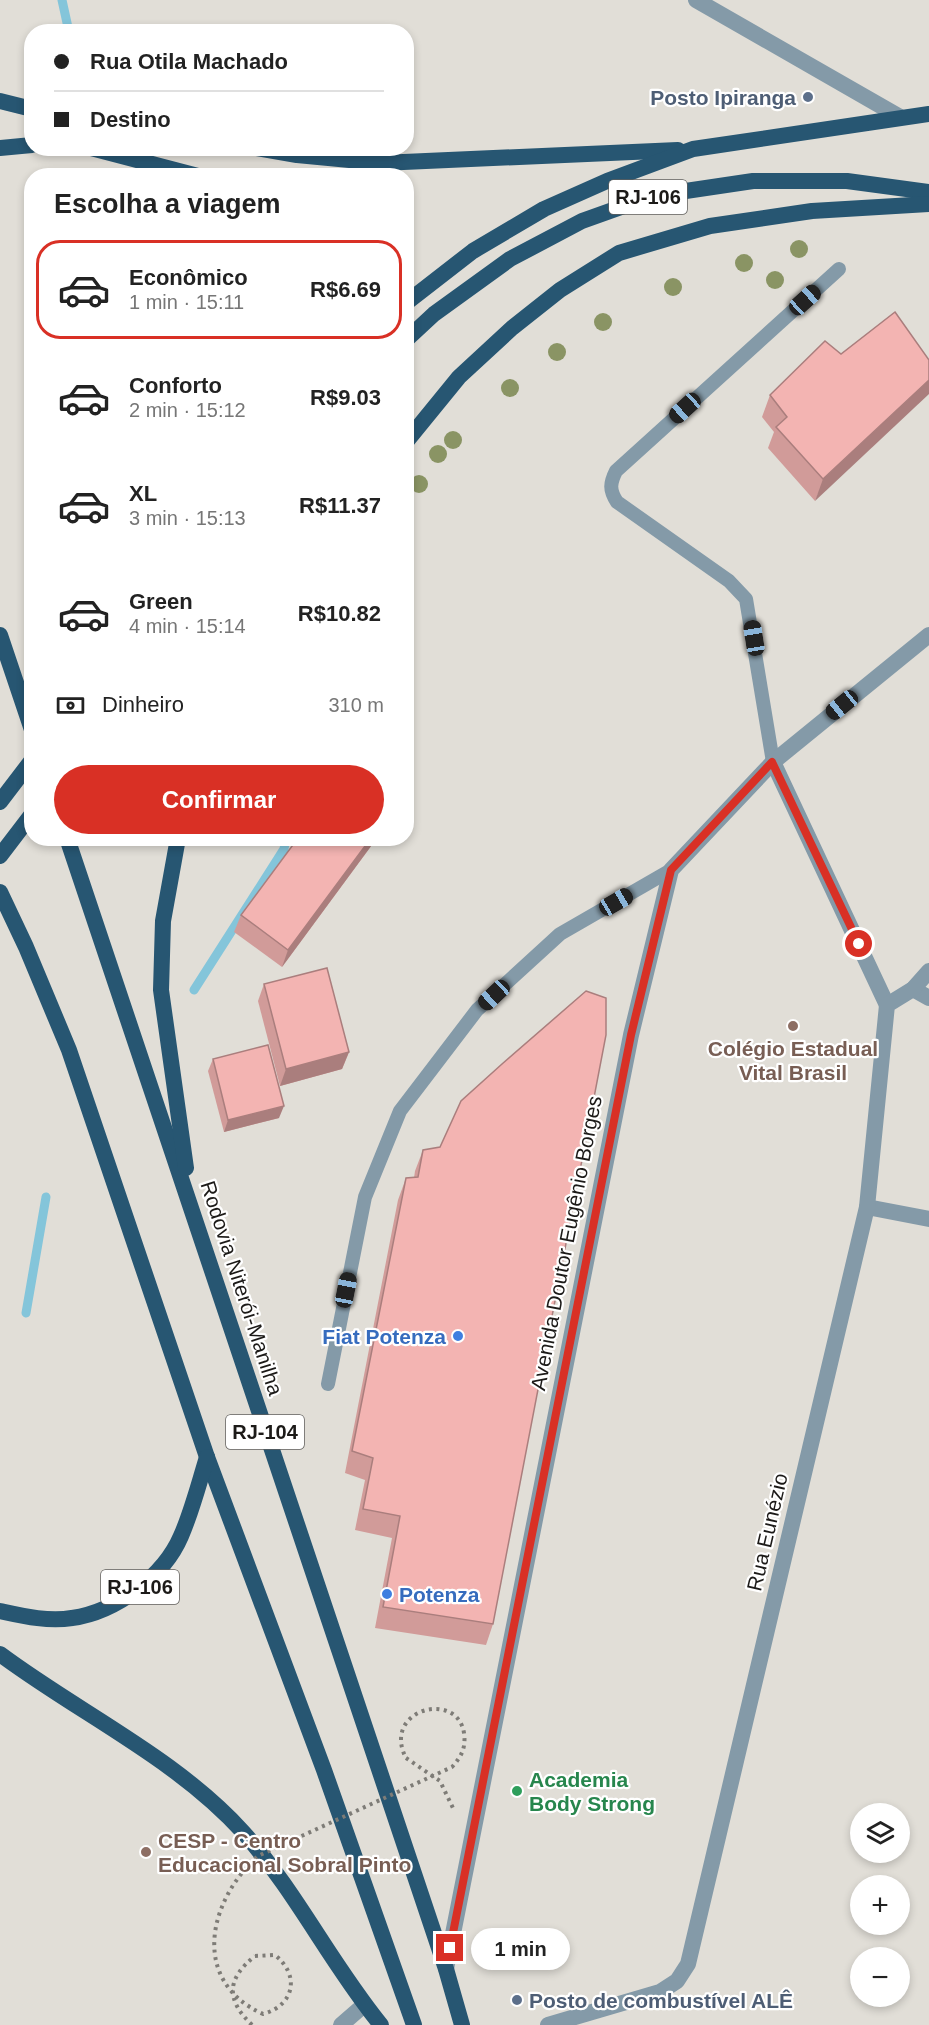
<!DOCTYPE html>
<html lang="pt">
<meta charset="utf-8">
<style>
body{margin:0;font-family:Arial,sans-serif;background:#f2f2f2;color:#222;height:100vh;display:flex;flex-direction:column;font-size:22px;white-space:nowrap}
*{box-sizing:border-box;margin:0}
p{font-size:20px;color:#767676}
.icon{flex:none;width:33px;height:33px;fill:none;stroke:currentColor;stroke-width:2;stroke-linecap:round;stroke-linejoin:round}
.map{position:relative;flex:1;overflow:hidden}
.drawer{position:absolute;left:24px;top:168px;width:390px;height:678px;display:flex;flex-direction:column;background:#fff;border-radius:24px;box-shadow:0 3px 9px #0003}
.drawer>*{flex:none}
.guide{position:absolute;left:24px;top:24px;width:390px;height:132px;border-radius:24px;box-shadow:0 3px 9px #0003;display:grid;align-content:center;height:132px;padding:0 30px;background:#fff}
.fabs{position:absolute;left:850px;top:1803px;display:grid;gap:12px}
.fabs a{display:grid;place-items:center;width:60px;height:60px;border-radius:50%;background:#fff;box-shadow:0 3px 9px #0003;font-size:30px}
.end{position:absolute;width:27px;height:27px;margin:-14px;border:8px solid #d93025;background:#fff;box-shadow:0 0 0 3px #fff}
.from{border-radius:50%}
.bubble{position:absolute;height:42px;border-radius:21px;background:#fff;box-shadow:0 3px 9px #0003;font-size:20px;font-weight:600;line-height:42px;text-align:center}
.car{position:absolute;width:18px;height:36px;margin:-18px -9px;border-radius:8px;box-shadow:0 0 4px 2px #0007;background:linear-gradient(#222 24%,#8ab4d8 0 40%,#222 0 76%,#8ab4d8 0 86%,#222 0)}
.guide b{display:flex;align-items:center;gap:21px;height:57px;font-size:22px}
.guide b+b{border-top:2px solid #e0e0e0}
.guide i{width:15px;height:15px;background:#222}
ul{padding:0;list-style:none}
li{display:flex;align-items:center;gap:18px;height:99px;margin:0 12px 9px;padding:0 18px;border:3px solid transparent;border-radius:24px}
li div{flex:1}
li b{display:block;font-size:22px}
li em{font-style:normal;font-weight:600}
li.selected{border-color:#d93025}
li>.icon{width:54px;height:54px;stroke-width:1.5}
h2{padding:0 30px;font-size:27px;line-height:72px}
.pay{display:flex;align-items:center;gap:15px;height:66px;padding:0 30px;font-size:22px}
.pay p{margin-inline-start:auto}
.primary-button{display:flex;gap:12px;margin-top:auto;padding:12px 30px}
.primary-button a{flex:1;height:69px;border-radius:36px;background:#d93025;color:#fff;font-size:24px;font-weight:600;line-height:69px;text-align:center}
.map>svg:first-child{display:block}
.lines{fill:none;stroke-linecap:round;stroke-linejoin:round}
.stream{stroke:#84c5da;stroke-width:9}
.path{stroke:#7e7c77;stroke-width:4;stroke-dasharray:3 4.5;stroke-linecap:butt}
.service{stroke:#849aa8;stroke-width:14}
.minor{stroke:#849aa8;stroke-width:16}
.trunk{stroke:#275672;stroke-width:16}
.path-bridge{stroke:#7e7c77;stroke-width:4;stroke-dasharray:3 4.5;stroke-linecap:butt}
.tree{fill:#8a9464}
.wall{fill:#d19b99}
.shaded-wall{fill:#aa7e7d}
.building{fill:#f3b4b2;stroke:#aa7e7d;stroke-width:1.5}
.route{stroke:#d93025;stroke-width:8}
.service-dot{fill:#5c6f8a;stroke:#fff;stroke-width:2}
.education-dot{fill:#8d6e63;stroke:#fff;stroke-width:2}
.shop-dot{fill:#3f7fe0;stroke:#fff;stroke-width:2}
.leisure-dot{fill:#2e9e5b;stroke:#fff;stroke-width:2}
.labels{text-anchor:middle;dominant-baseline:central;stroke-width:4.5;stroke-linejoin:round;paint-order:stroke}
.shield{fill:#fff;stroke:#605f5d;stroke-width:1.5}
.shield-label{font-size:20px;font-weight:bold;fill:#1c1a18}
.service-label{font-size:21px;font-weight:bold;fill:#4e5e75;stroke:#fff;text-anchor:end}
.education-label{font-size:21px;font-weight:bold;fill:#785e54;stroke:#fff}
.street-label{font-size:21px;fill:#1c1a18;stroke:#fff}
.shop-label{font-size:21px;font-weight:bold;fill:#366cbe;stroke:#fff;text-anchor:end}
.leisure-label{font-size:21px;font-weight:bold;fill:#27864d;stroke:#fff;text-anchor:start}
</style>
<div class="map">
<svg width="929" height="2025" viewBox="0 0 929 2025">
<rect width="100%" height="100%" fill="#e1ded7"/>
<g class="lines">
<g class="stream">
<path d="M62,0L69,32"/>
<path d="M194,990L284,849L286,838"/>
<path d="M26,1313L46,1197"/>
</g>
<g class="path">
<path d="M406,1758L440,1781L453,1808"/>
<path d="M252,2025C226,2000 226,1979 255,1956"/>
</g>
<g class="service">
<path d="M773,762L746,599L729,581L617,502C609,490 610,483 616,471L839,269"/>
<path d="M328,1384L365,1197L400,1111L477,1010L560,934L671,870"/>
</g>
<g class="minor">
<path d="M696,0L900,117"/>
<path d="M773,762L887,1005"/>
<path d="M913,989L929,998"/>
<path d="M867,1207L929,1219"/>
<path d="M446,1969L631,1035L671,870L773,762L929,635"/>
<path d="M341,2025L364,2005"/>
<path d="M548,2025L660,1992L677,1981L688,1964L867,1207L887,1005L913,989L929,971"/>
</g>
<g class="trunk">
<path d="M0,101L32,109"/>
<path d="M0,148L32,145"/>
<path d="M91,148L198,176"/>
<path d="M257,148L297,155L381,163L678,150"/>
<path d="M406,303L473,251L544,209L607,181L693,149L929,114"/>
<path d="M406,340L434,314L510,259L582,221L652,196L753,181H847L929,192"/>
<path d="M406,442L459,377L512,328L560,290L619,253L710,226L812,211L929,204"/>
<path d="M0,635L32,730"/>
<path d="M0,802L32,760"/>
<path d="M67,838L446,1969L462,2025"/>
<path d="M178,838L163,921L161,990L186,1168"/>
<path d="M0,856L32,814"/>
<path d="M0,892L26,947L69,1050L207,1457L324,1770L414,2025"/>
<path d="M0,1611C23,1616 48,1622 72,1618C116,1612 164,1576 181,1536C192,1511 199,1483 207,1457"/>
<path d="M0,1654C79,1713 176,1758 243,1832C296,1891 331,1964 381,2025"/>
</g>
<path class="path-bridge" d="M255,1956L275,1955C300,1975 295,2005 263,2014C190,1981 208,1901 258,1856L452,1767C462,1756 466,1747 464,1733C457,1689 381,1710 406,1758"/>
</g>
<g class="tree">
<circle cx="799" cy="249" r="9"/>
<circle cx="744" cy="263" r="9"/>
<circle cx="775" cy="280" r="9"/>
<circle cx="673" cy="287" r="9"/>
<circle cx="603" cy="322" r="9"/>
<circle cx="557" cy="352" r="9"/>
<circle cx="510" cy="388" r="9"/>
<circle cx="453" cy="440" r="9"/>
<circle cx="438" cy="454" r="9"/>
<circle cx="419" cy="484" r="9"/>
</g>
<g class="wall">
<path d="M895,312L815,501L768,448L774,432L762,417L770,395L841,354Z"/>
<path d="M377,838L282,967L234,932L241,915Z"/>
<path d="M264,984L349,1052L342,1069L280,1086L258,1001Z"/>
<path d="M213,1059L279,1118L224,1132L208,1071Z"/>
<path d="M423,1150L493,1624L486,1645L375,1628L392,1538L355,1530L365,1480L345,1473L398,1200L406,1178H414L415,1171Z"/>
</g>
<g class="shaded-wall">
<path d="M929,380V394L815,501L823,479Z"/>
<path d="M371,838H377L282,967L288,950Z"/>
<path d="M349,1052L342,1069L280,1086L286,1069Z"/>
<path d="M284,1106L279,1118L224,1132L228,1120Z"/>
</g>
<g class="building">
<path d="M895,312L929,360V380L823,479L776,427L787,417L770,395L825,341L841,354Z"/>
<path d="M298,838H371L288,950L241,915Z"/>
<path d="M327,968L349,1052L286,1069L264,984Z"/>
<path d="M586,991L606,998V1035L493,1624L383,1607L400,1516L363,1509L373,1458L352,1451L406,1178L418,1177L423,1150L440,1147L461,1101L502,1064Z"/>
<path d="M268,1045L284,1106L228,1120L213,1059Z"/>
</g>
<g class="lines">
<path class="route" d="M450,1948L631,1035L671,870L772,762L859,944"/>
</g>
<g class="service-dot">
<circle cx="808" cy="97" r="6"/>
<circle cx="517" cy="2000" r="6"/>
</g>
<g class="education-dot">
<circle cx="793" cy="1026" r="6"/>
<circle cx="146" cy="1852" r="6"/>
</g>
<g class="shop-dot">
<circle cx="458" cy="1336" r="6"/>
<circle cx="387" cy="1594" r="6"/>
</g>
<circle class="leisure-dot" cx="517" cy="1791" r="6"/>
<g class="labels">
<g class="shield">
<rect x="609" y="180" width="78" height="34" rx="4.5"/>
<rect x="226" y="1415" width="78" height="34" rx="4.5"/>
<rect x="101" y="1570" width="78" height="34" rx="4.5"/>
</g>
<g class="shield-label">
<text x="648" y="197">RJ-106</text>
<text x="265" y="1432">RJ-104</text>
<text x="140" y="1587">RJ-106</text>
</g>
<g class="service-label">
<text x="796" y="97">Posto Ipiranga</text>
<text x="529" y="2000" text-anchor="start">Posto de combustível ALÊ</text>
</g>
<g class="education-label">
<text x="793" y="1048">Colégio Estadual<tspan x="793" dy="24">Vital Brasil</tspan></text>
<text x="158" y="1840" text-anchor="start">CESP - Centro<tspan x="158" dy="24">Educacional Sobral Pinto</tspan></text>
</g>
<g class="street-label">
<text transform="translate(566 1243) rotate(-79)">Avenida Doutor Eugênio Borges</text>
<text transform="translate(242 1288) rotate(72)">Rodovia Niterói-Manilha</text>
<text transform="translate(767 1532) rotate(-77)">Rua Eunézio</text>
</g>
<g class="shop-label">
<text x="446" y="1336">Fiat Potenza</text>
<text x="399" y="1594" text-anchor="start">Potenza</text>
</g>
<g class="leisure-label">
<text x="529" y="1779">Academia<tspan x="529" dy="24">Body Strong</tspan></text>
</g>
</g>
</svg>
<div class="fabs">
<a><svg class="icon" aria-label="layers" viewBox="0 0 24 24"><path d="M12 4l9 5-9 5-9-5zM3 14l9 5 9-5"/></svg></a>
<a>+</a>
<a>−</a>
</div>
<i class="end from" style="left:859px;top:944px"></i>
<i class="end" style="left:450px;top:1948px"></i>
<div class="bubble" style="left:471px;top:1928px;width:99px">1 min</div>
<i class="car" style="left:805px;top:300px;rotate:48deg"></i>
<i class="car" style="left:685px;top:408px;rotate:228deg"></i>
<i class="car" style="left:754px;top:638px;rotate:351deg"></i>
<i class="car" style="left:842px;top:705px;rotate:231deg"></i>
<i class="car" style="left:616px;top:902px;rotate:60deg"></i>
<i class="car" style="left:494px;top:995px;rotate:227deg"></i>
<i class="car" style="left:346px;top:1290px;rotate:11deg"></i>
<div class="guide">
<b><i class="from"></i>Rua Otila Machado</b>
<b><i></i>Destino</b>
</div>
<section class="drawer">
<h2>Escolha a viagem</h2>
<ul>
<li class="selected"><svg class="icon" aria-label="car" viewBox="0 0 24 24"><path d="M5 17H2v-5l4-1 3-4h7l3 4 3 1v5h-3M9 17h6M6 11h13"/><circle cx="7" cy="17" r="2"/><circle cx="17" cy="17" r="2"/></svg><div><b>Econômico</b><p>1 min · 15:11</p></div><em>R$6.69</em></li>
<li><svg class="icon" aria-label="car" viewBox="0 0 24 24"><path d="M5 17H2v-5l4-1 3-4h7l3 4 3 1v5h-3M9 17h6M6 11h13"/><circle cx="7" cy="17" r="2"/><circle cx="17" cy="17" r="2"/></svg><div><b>Conforto</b><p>2 min · 15:12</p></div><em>R$9.03</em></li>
<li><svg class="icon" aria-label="car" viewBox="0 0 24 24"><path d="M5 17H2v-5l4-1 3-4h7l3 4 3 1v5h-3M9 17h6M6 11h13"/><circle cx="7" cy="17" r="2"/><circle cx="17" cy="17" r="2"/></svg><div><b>XL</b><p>3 min · 15:13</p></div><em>R$11.37</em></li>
<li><svg class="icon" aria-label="car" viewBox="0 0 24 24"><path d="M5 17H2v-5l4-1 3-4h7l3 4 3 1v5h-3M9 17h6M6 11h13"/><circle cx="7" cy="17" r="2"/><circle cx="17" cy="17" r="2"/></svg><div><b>Green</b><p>4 min · 15:14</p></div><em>R$10.82</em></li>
</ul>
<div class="pay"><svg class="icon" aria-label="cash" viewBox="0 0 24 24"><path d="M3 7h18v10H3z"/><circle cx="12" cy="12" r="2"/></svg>Dinheiro<p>310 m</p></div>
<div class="primary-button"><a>Confirmar</a></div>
</section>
</div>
